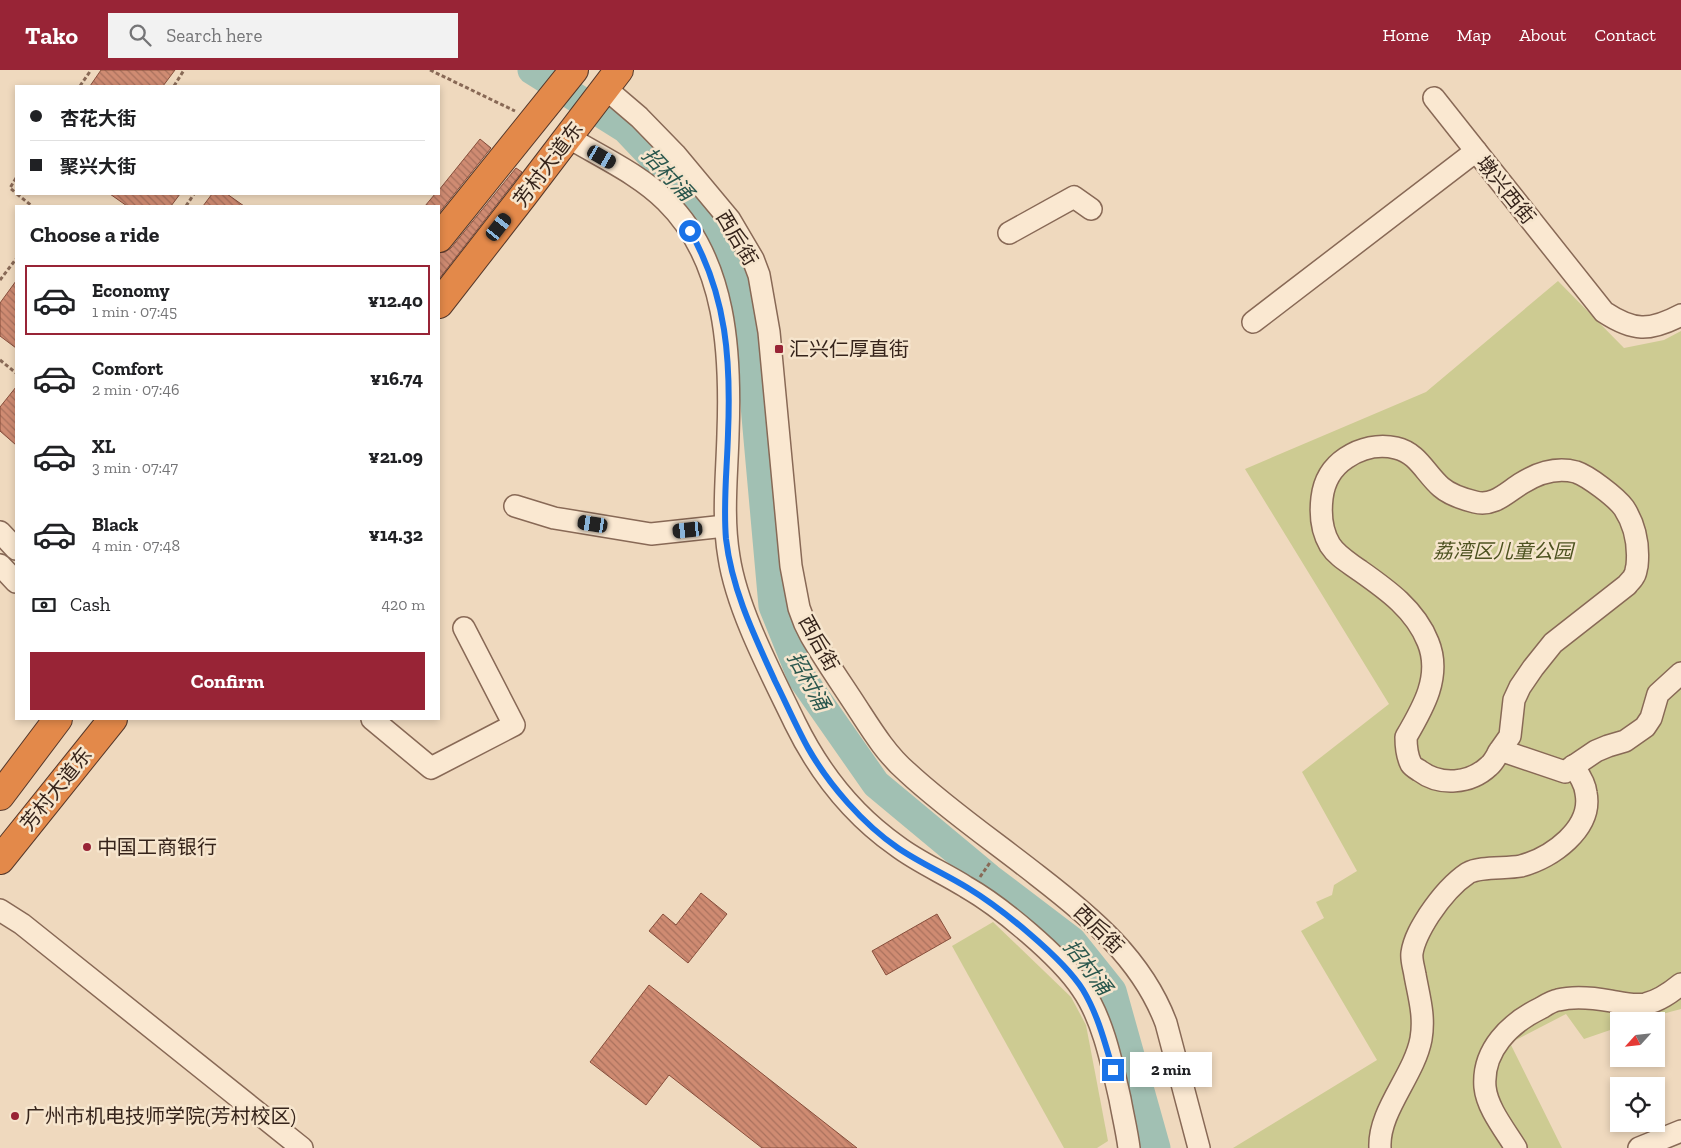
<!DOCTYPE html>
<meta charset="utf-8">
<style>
body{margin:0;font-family:"Zilla Slab","Noto Sans SC",serif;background:#f2f2f2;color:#202124;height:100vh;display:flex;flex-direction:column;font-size:19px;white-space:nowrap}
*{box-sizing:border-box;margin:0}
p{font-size:16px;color:#757577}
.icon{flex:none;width:28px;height:28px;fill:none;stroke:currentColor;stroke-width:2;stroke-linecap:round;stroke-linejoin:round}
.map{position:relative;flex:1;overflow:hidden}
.drawer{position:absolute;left:15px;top:135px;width:425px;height:515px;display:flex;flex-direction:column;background:#fff;border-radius:0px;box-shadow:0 2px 8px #0003}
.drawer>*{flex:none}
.guide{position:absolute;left:15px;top:15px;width:425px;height:110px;border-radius:0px;box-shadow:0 2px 8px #0003;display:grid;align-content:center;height:110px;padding:0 15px;background:#fff}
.needle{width:32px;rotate:243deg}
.controls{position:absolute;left:1610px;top:942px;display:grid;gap:10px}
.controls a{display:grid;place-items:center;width:55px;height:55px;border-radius:0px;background:#fff;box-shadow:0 2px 8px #0003;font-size:25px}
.end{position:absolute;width:22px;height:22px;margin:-11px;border:6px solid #1a73e8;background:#fff;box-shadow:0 0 0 2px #fff}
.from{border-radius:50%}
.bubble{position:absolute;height:35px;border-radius:0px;background:#fff;box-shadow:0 2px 8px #0003;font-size:16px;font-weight:700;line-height:35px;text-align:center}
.car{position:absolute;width:15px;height:30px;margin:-15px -8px;border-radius:6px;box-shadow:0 0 4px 1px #0007;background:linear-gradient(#222 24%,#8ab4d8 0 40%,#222 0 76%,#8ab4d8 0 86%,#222 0)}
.guide b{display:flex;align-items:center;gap:18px;height:48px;font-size:19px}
.guide b+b{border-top:1px solid #e0e0e0}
.guide i{width:12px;height:12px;background:#202124}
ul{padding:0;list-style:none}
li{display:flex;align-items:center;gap:15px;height:70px;margin:0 10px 8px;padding:0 5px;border:2px solid transparent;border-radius:0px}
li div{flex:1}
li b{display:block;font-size:19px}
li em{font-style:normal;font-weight:700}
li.selected{border-color:#982436}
li>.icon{width:45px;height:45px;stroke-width:1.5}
h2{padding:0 15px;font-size:22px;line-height:60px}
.pay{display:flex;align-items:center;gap:12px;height:55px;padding:0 15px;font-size:19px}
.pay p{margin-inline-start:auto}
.cta{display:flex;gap:10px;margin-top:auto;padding:10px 15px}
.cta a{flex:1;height:58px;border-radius:0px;background:#982436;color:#fff;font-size:20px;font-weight:700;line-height:58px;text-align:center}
header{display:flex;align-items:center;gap:30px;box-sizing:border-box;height:70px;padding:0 25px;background:#982436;color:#fff}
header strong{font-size:24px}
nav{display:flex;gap:28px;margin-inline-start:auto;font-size:18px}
.search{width:350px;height:45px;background:#f2f2f2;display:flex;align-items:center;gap:12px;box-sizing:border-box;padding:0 18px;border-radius:0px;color:#757577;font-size:19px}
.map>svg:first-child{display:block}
.green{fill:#cdcb92}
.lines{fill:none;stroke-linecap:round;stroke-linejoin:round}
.river{stroke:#a1c0b3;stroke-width:29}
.building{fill:url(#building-back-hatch);stroke:#874e3b}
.minor-casing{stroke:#886956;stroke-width:24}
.highway-casing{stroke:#55382b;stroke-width:30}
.path{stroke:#886956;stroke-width:3;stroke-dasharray:4 2.5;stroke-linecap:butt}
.minor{stroke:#fae8d1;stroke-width:21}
.highway{stroke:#e3894a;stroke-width:28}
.route{stroke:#1a73e8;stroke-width:6}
.poi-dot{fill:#982436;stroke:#f6e5cd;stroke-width:2}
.labels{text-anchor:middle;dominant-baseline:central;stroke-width:5;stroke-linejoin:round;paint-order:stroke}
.street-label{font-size:20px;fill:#36241b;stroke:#f6e5cd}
.poi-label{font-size:20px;fill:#36241b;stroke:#f6e5cd;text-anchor:start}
.park-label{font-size:20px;font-style:italic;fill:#4e5321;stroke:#f6e5cd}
.water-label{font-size:21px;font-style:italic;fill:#2a574d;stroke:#f6e5cd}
</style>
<header>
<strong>Tako</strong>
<div class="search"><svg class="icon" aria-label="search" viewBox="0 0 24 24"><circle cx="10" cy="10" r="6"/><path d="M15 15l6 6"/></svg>Search here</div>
<nav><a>Home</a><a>Map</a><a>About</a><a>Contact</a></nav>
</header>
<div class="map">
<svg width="1681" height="1078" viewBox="0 0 1681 1078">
<defs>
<pattern id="building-back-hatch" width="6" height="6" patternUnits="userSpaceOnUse" patternTransform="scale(1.25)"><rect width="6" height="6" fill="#cf8b72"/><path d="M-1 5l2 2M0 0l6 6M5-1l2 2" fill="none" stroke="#a9715d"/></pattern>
</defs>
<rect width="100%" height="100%" fill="#efd9be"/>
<g class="green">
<path d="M1558,211L1624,278L1664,270L1681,261V939L1636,951H1619V957L1584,969L1566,944L1510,973L1562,1078H1233L1377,990L1301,861L1324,848L1316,832L1332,825L1334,815L1357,801L1302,702L1389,634L1245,399L1426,322Z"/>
<path d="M993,852L1071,927L1086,955L1108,1071L1097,1078H1064L952,876Z"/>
</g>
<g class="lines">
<path class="river" d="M532,0L626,59L696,133L735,206L747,246L773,536L802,608L876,714L989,808L1072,871L1112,921L1156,1078"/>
</g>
<g class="building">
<path d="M101,0H175L163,16H90Z"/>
<path d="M480,69L491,78L439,143V136H425L435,124H439V120Z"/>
<path d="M516,98L522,102L439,209V183L445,182L451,178Z"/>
<path d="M110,124H180L171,136H127Z"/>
<path d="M212,124H227L244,136H203Z"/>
<path d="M16,211V278L0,266V233Z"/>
<path d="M16,317V375L0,361V337Z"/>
<path d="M701,823L727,844L688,893L649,861L663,844L676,855Z"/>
<path d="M937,844L951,868L886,905L872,881Z"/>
<path d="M649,915L857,1078H762L669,1005L646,1035L590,992Z"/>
</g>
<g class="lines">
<g class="minor-casing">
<g id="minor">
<path d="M605,18L639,47L675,84L730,150L753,189L759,205L769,262L791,496L799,538L805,554L811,566C825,590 841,613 856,636C871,659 886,684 907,702C948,740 995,772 1038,806C1091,847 1142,889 1166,953L1199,1078"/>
<path d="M1434,28L1476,81"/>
<path d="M568,67C601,87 639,104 666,131C727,191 731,284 728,364C727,405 722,446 729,487C737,540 772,605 795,653C819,702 853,745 897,776C918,792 944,803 966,817C1001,837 1060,886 1082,919C1103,949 1112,994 1120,1029C1123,1046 1127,1062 1129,1078"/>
<path d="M1009,163L1074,127L1091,139"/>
<path d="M1253,252L1476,81L1604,242C1633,261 1649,262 1681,245"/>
<path d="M515,436L554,448L651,464L725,456"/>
<path d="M0,462L16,479"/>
<path d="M0,495L16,512"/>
<path d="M372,649L431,698L514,655L464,558"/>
<path d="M1498,683L1510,666L1514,630L1520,617L1533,598L1553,573L1627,515C1629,512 1633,509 1634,506C1636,504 1636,499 1637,496C1639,476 1635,455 1624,438C1616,427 1588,406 1576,402C1557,397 1538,403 1522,413C1507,422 1494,437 1475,432C1463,429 1450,425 1441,417C1425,403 1418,383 1396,378C1379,374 1361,378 1346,388C1331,398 1324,411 1322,428C1320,445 1321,460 1330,475C1337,486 1348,492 1359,500C1386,519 1415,539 1428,572C1442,606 1423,638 1406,667C1406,676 1407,686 1411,694C1413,697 1417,699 1420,701C1440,716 1470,714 1489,696C1494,692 1497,685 1500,680L1565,702L1596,681L1608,676L1625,671L1645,657L1651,648L1658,624L1681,603"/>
<path d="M0,840L22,854L302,1078"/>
<path d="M1380,1078C1378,1041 1414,1006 1421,969C1425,946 1419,927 1415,905C1414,898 1411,890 1412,883C1414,869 1422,856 1429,845C1439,830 1453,813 1468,803C1480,796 1506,799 1521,796C1551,788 1593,759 1586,723C1585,713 1579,704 1573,696"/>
<path d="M1516,1078C1505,1060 1487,1038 1485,1017C1482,980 1510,953 1541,938C1546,935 1552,931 1558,930C1574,926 1594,928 1611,931C1622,933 1633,936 1645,934C1659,931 1670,923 1681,914"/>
<path d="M1639,1078L1681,1061"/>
</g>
</g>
<g class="highway-casing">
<g id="highway">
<path d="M439,168L574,0"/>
<path d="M439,234L523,126L619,0"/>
<path d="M0,726L58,649"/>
<path d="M0,790L113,649"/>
</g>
</g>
<g class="path">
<path d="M430,0L515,41"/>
<path d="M80,16L91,0"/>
<path d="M174,16L184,0"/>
<path d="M16,108L10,118L16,123"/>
<path d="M17,124L32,136"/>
<path d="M186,136L194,124"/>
<path d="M0,210L16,189"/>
<path d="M0,290L16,303"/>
<path d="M980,807L991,791"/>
</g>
<use href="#minor" class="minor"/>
<use href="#highway" class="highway"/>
</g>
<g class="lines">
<path class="route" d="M690,161C727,226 731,291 728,364C727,400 723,434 726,469C732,520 754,565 775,611C786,633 796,656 808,678C829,715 863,754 898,778C920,793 945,804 968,818C1001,838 1063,888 1083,920C1098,945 1105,973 1113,1000"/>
</g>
<g class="poi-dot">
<rect x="774" y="274" width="10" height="10" rx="2.5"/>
<circle cx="87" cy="777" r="5"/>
<circle cx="15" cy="1046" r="5"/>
</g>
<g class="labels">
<g class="street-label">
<text transform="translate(548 94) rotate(-53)">芳村大道东</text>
<text transform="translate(1506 120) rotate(51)">墩兴西街</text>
<text transform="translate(737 168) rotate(59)">西后街</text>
<text transform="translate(819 573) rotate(61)">西后街</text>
<text transform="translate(56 719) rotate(-51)">芳村大道东</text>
<text transform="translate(1099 859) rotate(44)">西后街</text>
</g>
<g class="poi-label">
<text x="789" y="279">汇兴仁厚直街</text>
<text x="97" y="777">中国工商银行</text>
<text x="25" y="1046">广州市机电技师学院(芳村校区)</text>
</g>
<g class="park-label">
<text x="1503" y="481">荔湾区儿童公园</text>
</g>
<g class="water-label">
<text transform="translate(668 104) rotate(47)">招村涌</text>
<text transform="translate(809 611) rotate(61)">招村涌</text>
<text transform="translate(1088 897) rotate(52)">招村涌</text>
</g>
</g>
</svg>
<div class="controls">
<a><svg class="needle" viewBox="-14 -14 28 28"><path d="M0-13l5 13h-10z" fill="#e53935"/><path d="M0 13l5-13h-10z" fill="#757577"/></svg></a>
<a><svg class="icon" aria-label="locate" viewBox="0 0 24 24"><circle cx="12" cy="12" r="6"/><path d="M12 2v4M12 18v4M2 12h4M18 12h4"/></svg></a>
</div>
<i class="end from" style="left:690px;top:161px"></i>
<i class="end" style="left:1113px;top:1000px"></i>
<div class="bubble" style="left:1130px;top:982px;width:82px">2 min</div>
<i class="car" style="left:602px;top:87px;rotate:120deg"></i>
<i class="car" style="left:499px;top:157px;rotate:38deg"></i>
<i class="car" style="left:593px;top:454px;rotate:279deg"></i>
<i class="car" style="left:688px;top:460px;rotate:264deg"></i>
<div class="guide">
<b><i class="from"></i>杏花大街</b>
<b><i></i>聚兴大街</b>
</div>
<section class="drawer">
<h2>Choose a ride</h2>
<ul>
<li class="selected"><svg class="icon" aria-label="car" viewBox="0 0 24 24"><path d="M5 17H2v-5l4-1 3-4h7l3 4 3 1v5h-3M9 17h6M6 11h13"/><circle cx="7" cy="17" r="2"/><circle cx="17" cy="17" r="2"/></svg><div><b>Economy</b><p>1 min · 07:45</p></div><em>¥12.40</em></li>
<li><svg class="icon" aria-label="car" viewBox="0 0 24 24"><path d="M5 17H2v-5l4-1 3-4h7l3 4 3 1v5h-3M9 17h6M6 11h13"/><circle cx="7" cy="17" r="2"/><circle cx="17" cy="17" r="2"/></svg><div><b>Comfort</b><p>2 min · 07:46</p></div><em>¥16.74</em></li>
<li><svg class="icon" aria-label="car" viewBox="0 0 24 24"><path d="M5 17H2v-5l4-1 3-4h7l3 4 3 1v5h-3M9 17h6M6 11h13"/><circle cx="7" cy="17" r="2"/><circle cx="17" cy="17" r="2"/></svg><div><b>XL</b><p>3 min · 07:47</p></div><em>¥21.09</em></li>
<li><svg class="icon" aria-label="car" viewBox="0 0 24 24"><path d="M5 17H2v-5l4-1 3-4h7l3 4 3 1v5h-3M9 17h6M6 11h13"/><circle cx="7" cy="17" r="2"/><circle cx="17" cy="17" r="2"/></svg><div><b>Black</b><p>4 min · 07:48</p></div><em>¥14.32</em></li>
</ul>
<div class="pay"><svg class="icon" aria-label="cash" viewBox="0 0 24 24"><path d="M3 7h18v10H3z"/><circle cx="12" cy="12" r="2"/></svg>Cash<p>420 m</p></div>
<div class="cta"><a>Confirm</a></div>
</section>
</div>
